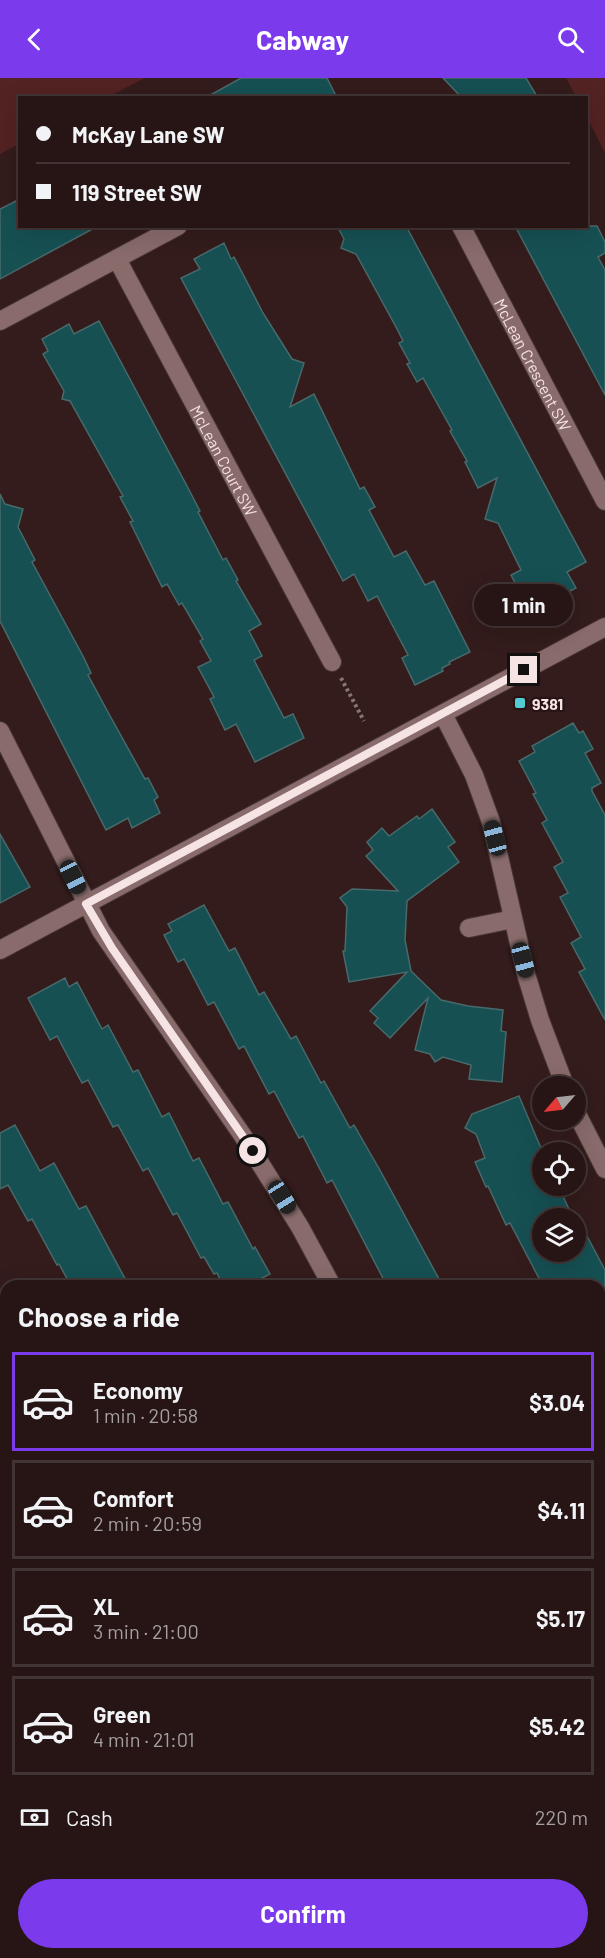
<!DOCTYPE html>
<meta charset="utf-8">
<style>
body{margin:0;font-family:Barlow,sans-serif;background:#2e1e1d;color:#f1f3f6;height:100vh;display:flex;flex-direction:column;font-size:22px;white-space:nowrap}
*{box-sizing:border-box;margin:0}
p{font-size:20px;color:#a49fa0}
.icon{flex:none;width:33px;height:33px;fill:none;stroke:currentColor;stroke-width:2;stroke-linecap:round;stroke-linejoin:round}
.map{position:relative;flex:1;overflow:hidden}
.drawer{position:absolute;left:0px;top:1202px;width:606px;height:680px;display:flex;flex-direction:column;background:#261514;border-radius:18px 18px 0 0;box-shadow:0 6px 24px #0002,0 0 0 2px #423434}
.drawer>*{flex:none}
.banner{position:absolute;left:18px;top:18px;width:570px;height:132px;border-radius:0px;box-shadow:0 6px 24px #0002,0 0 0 2px #423434;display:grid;align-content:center;height:132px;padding:0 18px;background:#261514}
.needle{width:39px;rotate:242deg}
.fabs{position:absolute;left:532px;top:998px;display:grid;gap:12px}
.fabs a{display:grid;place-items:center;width:54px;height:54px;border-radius:50%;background:#261514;box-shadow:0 6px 24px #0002,0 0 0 2px #423434;font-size:30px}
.end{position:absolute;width:27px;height:27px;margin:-14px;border:8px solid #f5e4e3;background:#111;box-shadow:0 0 0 3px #111}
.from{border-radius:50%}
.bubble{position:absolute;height:42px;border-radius:21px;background:#261514;box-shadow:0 6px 24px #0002,0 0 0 2px #423434;font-size:20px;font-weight:700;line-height:42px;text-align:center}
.car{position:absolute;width:18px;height:36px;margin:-18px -9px;border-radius:8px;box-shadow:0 0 4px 2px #0007;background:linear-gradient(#222 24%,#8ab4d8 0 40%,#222 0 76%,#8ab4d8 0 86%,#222 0)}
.banner b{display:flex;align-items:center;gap:21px;height:57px;font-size:22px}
.banner b+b{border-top:2px solid #423434}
.banner i{width:15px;height:15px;background:#f1f3f6}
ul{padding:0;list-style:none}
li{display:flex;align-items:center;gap:18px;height:99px;margin:0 12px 9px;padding:0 6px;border:3px solid #423434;border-radius:0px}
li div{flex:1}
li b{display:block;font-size:22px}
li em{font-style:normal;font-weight:700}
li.on{border-color:#7c3aed}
li>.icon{width:54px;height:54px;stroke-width:1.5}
h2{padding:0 18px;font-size:27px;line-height:72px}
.pay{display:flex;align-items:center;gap:15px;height:66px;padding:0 18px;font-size:22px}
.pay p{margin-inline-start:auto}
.action{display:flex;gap:12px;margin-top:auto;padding:12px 18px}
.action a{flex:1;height:69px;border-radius:36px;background:#7c3aed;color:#fff;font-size:24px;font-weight:700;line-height:69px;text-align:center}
header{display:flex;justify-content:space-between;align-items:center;height:78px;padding:0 18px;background:#7c3aed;color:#fff;font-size:27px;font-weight:700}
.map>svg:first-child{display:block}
.green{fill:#532223}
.building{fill:#165053;stroke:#49696b;stroke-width:1.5}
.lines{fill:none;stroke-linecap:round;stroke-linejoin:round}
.minor-casing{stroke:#4a3737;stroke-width:20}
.path{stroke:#887473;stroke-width:4;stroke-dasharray:3 3;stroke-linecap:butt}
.minor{stroke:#886b6a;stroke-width:18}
.route{stroke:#f5e4e3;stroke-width:8}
.poi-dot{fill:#51ccd3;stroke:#291212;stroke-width:2}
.labels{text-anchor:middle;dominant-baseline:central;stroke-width:4.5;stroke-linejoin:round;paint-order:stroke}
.street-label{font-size:16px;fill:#f5e4e3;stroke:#291212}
.poi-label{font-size:16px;font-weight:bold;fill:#f5e4e3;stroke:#291212;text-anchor:start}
</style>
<header><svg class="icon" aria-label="back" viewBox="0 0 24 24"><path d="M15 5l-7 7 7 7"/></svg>Cabway<svg class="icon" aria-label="search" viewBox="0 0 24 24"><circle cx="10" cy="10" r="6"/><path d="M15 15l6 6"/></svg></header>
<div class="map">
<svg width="605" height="1880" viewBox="0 0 605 1880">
<rect width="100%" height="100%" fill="#331c1b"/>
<g class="green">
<path d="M0,0H145L108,19L20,20L19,66L0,76Z"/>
<path d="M566,0H605V75L587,39L586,20L576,19Z"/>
</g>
<g class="building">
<path d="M241,0H327L337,20H205Z"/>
<path d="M443,0H526L538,20H462Z"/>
<path d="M20,121V148H98L0,201V131Z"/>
<path d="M337,148H406L586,484L567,494L576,510L530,534L511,497L521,492L498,445L485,441L497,400L478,410L465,384L467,383L450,353L452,352L423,300L417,304L407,286L410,285L399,265L403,263L396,249L356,176L341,170L344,161Z"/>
<path d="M515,148H597L605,164V175L598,179L605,192V317Z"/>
<path d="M224,165L231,181L234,179L263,235L292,281L304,285L290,329L314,316L360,411L364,409L375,429L369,432L394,479L406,473L425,507L434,503L470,574L449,584L450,586L442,590L443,593L415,607L402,580L408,577L377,518L368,523L354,496L343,503L181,200L200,191L194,181Z"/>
<path d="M99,243L187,408L200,433L198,434L223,482L226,480L238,502L236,503L261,546L249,553L262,578L254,582L284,640L293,636L304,660L255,684L236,646L225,652L210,621L214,619L198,589L211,583L200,563L203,561L182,525L179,527L167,506L162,509L130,444L133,443L120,419L123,418L70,323L62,321L64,313L43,276L48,273L42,261L69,246L74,256Z"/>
<path d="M0,416L5,426L23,431L18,449L35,482L32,484L83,578L91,595L88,597L109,636L145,701L148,700L158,719L154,722L160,735L132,750L128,740L106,752L0,543Z"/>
<path d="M573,645L579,655L583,653L593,671L585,675L601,705L592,710V713L605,737V942L579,894L585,891L571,865L581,859L560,819L568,815L554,789L563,784L542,745L547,742L533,716L536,715L519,683L535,674L532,668Z"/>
<path d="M432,731L455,764L448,769L459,784L407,823L405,862L411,893L441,922L468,928L503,932L501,953L506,954L502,1004L469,1001L471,987L443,979L435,984L430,976L415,972L428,920L390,960L374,945L378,940L370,933L407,894L349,904L343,873H345L347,829L340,820L352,811L398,813L366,778L373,772L367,764L382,750L389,758L417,738L419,741Z"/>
<path d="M0,756L30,809L0,825Z"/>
<path d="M204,827L229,873L235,870L259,917L264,914L291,961L296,958L321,1005L324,1003L350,1050L354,1047L381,1094L439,1201L437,1202L440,1208H387L332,1102L327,1105L303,1058L299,1060L274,1013L269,1016L244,968L239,971L214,924L208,927L184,881L178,884L164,857L172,853L168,846Z"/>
<path d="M65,900L69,909L77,904L102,951L108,947L133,994L138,992L162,1039L169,1035L193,1083L199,1080L223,1126L228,1124L253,1171L255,1169L270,1196L260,1201L264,1208H223L217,1195L214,1196L204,1179L201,1180L177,1135L173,1137L148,1090L143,1093L118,1047L113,1049L88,1002L82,1005L57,958L50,962L28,920Z"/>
<path d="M519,1018L543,1075V1107H558L573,1140H543V1173H576L577,1139L605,1192V1208H543L510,1145L506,1147L488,1108L486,1109L475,1084L485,1080L476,1056L465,1050L472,1036Z"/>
<path d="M15,1047L40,1093L54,1085L79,1131L86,1128L129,1208H71L59,1186L57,1187L32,1141L28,1143L8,1107L0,1111V1055Z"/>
</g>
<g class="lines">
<g class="minor-casing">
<g id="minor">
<path id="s1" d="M461,148L605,423"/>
<path id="s2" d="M117,181L332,584"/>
<path d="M0,243L178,148"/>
<path d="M443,636L474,697L491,744L526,896L540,942L565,1008"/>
<path d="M0,653L101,853L243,1058L300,1149L332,1208"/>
<path d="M469,850L513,841"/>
<path d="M0,872L605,549"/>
<path d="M576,1034L605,1091"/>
<path d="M406,1880V1875"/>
</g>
</g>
<g class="path">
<path d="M341,600L364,643"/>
<path d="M600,1562H605"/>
</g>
<use href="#minor" class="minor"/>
</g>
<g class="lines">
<path class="route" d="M253,1073L112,870L86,826L524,592"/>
</g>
<rect class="poi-dot" x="514" y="619" width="12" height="12" rx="3"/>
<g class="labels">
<g class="street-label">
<text stroke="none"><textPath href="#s1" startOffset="156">McLean Crescent SW</textPath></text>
<text stroke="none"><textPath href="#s2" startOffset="228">McLean Court SW</textPath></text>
</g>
<g class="poi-label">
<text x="532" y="625">9381</text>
</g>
</g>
</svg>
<div class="fabs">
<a><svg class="needle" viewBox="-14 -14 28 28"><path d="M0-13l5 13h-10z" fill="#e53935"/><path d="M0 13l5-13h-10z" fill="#a49fa0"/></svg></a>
<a><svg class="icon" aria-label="locate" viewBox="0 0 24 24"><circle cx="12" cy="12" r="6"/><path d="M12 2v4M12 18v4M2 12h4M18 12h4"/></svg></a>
<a><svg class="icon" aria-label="layers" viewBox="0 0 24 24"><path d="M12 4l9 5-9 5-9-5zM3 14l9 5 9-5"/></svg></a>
</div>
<i class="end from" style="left:253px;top:1073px"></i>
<i class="end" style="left:524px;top:592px"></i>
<div class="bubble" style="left:474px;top:506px;width:99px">1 min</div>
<i class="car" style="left:495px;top:760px;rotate:345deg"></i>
<i class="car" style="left:73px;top:799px;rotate:154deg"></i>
<i class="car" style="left:523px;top:882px;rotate:165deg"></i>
<i class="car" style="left:282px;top:1119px;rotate:148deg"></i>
<div class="banner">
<b><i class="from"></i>McKay Lane SW</b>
<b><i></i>119 Street SW</b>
</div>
<section class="drawer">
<h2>Choose a ride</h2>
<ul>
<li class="on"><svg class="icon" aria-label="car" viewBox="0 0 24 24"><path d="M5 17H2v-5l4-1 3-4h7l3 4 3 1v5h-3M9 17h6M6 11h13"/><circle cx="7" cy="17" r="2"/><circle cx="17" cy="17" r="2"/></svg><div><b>Economy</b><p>1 min · 20:58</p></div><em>$3.04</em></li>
<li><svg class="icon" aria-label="car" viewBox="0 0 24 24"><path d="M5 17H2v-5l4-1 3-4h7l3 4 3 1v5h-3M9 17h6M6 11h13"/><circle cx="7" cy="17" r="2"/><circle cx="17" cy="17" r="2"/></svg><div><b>Comfort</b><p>2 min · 20:59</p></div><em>$4.11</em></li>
<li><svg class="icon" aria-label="car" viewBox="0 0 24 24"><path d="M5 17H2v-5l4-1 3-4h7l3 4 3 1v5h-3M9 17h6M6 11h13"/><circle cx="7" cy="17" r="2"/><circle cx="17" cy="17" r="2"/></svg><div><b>XL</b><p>3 min · 21:00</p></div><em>$5.17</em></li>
<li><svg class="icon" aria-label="car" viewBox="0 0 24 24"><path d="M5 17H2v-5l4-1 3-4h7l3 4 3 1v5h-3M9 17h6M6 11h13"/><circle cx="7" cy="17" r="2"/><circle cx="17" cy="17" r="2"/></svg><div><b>Green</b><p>4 min · 21:01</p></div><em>$5.42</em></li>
</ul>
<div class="pay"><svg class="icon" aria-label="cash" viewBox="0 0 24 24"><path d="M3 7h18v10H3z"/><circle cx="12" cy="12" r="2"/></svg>Cash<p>220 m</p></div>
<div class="action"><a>Confirm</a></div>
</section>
</div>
